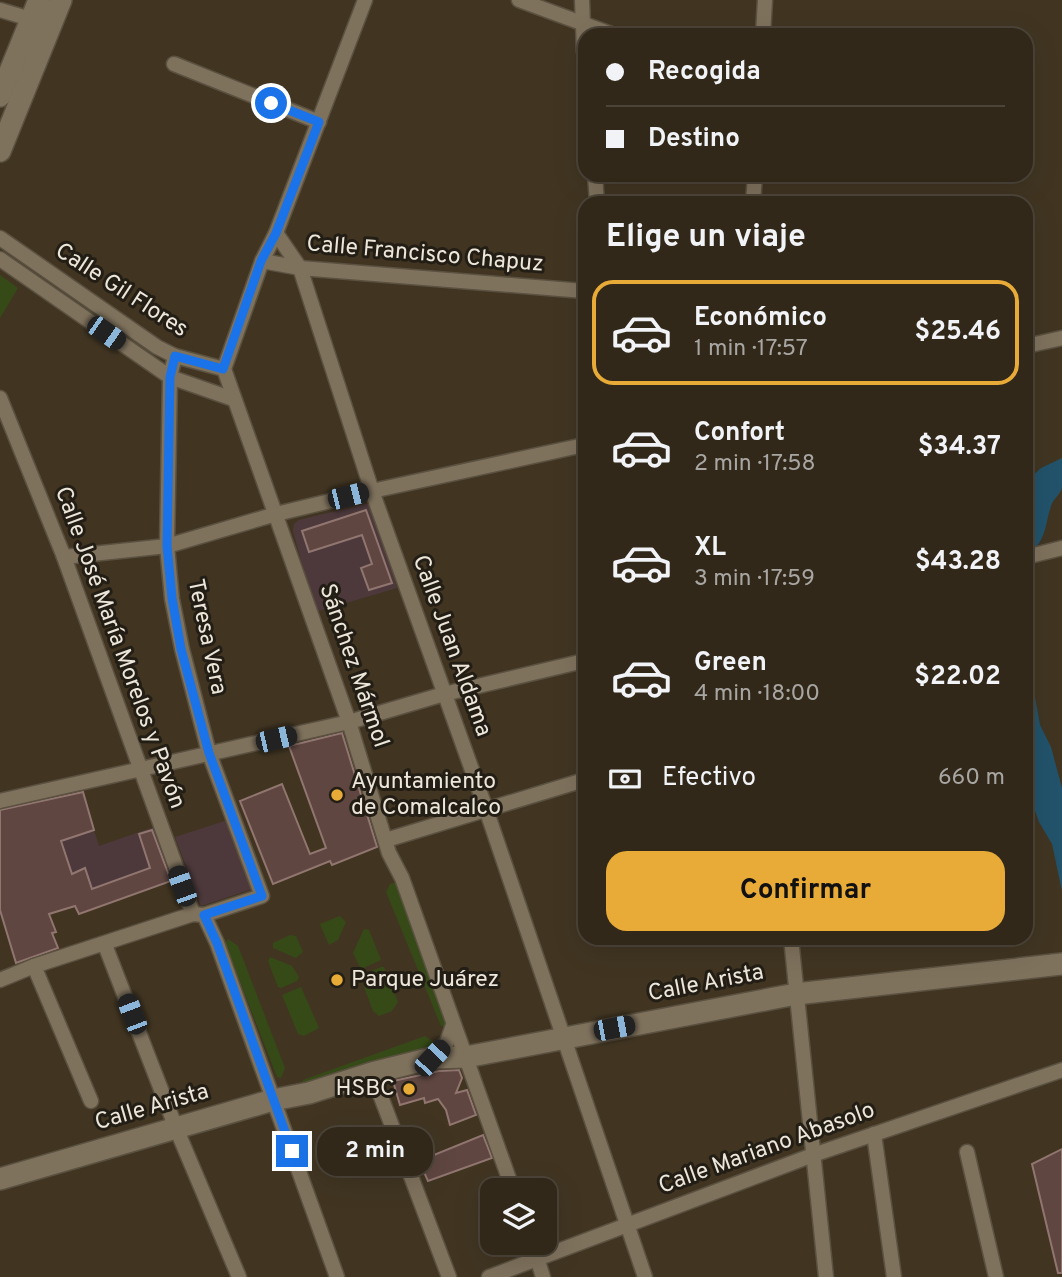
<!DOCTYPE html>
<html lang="es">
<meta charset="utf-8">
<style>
body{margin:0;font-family:Overpass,sans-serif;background:#393023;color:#f1f3f6;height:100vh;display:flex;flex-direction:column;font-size:26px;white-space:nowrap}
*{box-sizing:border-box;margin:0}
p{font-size:23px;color:#a8a6a2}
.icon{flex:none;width:38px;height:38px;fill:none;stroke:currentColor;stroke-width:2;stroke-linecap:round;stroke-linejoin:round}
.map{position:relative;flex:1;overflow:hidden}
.panel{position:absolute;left:578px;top:196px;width:455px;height:749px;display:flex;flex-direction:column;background:#31281a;border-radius:21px;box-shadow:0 7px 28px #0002,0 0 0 2px #4c4439}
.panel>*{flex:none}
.top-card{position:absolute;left:578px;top:28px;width:455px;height:154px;border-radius:21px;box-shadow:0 7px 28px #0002,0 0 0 2px #4c4439;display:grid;align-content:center;height:154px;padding:0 28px;background:#31281a}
.tools{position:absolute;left:480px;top:1178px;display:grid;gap:14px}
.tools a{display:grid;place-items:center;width:77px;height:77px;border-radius:14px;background:#31281a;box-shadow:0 7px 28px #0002,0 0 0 2px #4c4439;font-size:35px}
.end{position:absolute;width:32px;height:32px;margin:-16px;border:9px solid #1a73e8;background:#fff;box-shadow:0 0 0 4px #fff}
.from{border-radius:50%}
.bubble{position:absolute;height:49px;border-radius:21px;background:#31281a;box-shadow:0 7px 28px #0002,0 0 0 2px #4c4439;font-size:23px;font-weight:700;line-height:49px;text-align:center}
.car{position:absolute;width:21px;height:42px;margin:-21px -10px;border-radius:9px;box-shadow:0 0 5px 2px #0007;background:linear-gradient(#222 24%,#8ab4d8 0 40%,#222 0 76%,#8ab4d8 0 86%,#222 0)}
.top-card b{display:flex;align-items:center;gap:24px;height:66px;font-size:26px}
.top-card b+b{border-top:2px solid #4c4439}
.top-card i{width:18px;height:18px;background:#f1f3f6}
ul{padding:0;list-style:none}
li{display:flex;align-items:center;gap:21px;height:105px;margin:0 14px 10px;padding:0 14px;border:4px solid transparent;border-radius:21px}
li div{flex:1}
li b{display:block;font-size:26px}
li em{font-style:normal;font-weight:700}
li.selected{border-color:#e9ab38}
li>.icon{width:63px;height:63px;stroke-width:1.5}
h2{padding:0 28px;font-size:32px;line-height:84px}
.pay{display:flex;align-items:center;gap:18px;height:77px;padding:0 28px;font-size:26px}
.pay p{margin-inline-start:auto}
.primary-button{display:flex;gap:14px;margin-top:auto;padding:14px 28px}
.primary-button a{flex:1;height:80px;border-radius:21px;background:#e9ab38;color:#111;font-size:28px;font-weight:700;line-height:80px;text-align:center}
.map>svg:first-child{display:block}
.education{fill:#4d393c}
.green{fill:#364a18}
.water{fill:#22536b}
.building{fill:#5f4641;stroke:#917670;stroke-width:2}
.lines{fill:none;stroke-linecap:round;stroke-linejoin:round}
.street-casing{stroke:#5b5140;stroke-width:17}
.secondary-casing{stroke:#5b5140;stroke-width:24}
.street{stroke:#7f725d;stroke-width:14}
.secondary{stroke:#7f725d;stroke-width:21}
.route{stroke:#1a73e8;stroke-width:9}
.poi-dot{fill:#e9ab38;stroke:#231e15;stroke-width:2.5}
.labels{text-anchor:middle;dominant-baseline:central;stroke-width:6;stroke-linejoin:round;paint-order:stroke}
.street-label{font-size:23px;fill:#ede6da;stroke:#231e15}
.poi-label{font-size:23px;fill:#ede6da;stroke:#231e15;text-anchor:start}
</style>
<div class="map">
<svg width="1062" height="1277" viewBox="0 0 1062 1277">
<rect width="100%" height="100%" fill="#413522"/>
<g class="education">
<path d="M369,503L373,504L397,588L315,612L293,531L294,524L299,520Z"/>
<path d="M81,791L99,846L157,826L176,879L79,914L57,861L0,877V810Z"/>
<path d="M228,820L252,889L201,906L175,837Z"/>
</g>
<g class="green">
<path d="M0,275L18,288L0,318Z"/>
<path d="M397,882L448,1023L447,1027L441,1026L386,892L390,884Z"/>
<path d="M340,916L346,922L338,940L329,945L320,924Z"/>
<path d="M364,929L369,930L381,960L361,969L353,953Z"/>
<path d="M290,935L296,936L303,952L296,958L273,948V943Z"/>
<path d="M228,939L238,946L285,1068L281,1078L277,1077L225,943Z"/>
<path d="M270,957L292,966L299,977L297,981L281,988L278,987L268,961Z"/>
<path d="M381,967H384L398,1002L392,1011L379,1016L373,1011L360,976Z"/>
<path d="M301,987L319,1028L304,1036L298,1034L282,995Z"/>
<path d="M425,1036L435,1043V1049L301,1086L303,1080Z"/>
</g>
<g class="water">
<path d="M1062,458C1062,467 1062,478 1062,487C1061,494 1053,499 1051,506C1045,524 1046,545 1026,554V482L1041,468Z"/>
<path d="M1026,572L1030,575L1032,585L1027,652L1040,725L1051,747L1062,788V891L1052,844L1039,822L1026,785Z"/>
</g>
<g class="building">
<path d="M366,510L392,583L369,590L361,568L372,564L362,535L309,552L302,531Z"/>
<path d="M342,733L377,847L332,865L330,861L273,884L240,801L282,784L310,854L326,848L289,746Z"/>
<path d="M83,792L94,830L61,841L72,874L85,868L92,889L150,868L139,834L152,830L171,881L79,914L75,906L49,914L56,932L52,933L58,948L16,963L0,910V810Z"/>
<path d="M459,1070L462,1078L456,1093L467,1090L476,1115L450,1125L446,1110L438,1099L425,1103L424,1098L400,1105L393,1081L439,1071Z"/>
<path d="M483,1135L492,1158L428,1181L419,1161Z"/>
<path d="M1062,1149V1273H1058L1032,1164Z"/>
</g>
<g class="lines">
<g class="street-casing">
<g id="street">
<path d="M519,0L614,35"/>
<path d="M582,0L584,52"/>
<path d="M0,10L37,21"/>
<path d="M763,35L765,0"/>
<path d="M174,64L319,122"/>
<path d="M595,175L597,203"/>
<path d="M753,203L755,175"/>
<path d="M276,233L300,268L372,491L486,809L645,1277"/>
<path d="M0,238L157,347L175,356L224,369"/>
<path d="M0,259L170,377L233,399"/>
<path d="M262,261L300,268L584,291"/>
<path d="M1026,346L1062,338"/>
<path d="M224,369L349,722L389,853L402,878L513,1190"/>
<path d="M224,369L262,261L276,233L365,0"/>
<path d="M0,398L64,557L193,914"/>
<path d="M64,557L167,546L276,514L372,491L584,445"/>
<path d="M1026,557L1062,548"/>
<path d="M0,801L349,722L444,694L584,661"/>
<path d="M386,840L584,780"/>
<path d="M204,915L217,943L337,1277"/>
<path d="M791,938L826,1277"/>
<path d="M105,945L176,1128L239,1277"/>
<path d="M34,966L91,1101"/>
<path d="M0,980L34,966L193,914L204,915L262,896L209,753L182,649L172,599L167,546L170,377L175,356"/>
<path d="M432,1058L447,1042L453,1025"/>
<path d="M372,1073L449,1277"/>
<path d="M874,1134L894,1277"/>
<path d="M967,1152L996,1277"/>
<path d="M532,1242L543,1277"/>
<path d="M489,1277L813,1155L1062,1070"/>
</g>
</g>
<g class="secondary-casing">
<g id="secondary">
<path d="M0,96L39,0"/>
<path d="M0,151L61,0"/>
<path d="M0,1179L273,1100L309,1093L372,1073L432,1058L466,1057L796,994L1062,964"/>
</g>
</g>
<use href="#street" class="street"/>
<use href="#secondary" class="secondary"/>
</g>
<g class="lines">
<path class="route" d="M271,103L319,122L276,233L261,261L223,369L175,356L170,377L167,546L172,598L181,649L209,753L262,896L204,915L217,943L292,1151"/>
</g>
<g class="poi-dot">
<circle cx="337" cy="795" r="7"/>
<circle cx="337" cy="980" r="7"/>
<circle cx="409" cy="1089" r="7"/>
</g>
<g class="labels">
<g class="street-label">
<text transform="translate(425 255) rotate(5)">Calle Francisco Chapuz</text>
<text transform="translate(121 291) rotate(33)">Calle Gil Flores</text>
<text transform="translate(206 637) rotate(78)">Teresa Vera</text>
<text transform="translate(451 646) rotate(70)">Calle Juan Aldama</text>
<text transform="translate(119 648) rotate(70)">Calle José María Morelos y Pavón</text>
<text transform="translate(353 666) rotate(71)">Sánchez Mármol</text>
<text transform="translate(706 984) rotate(-11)">Calle Arista</text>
<text transform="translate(152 1108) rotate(-16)">Calle Arista</text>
<text transform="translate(767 1149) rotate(-20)">Calle Mariano Abasolo</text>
</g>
<g class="poi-label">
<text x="351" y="782">Ayuntamiento<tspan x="351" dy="26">de Comalcalco</tspan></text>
<text x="351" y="980">Parque Juárez</text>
<text x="395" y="1089" text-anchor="end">HSBC</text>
</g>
</g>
</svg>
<div class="tools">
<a><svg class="icon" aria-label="layers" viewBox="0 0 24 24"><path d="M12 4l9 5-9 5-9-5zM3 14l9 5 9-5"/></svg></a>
</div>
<i class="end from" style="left:271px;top:103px"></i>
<i class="end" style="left:292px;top:1151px"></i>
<div class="bubble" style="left:317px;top:1127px;width:116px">2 min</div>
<i class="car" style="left:106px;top:333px;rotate:125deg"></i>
<i class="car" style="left:348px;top:496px;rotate:76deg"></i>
<i class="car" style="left:276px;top:739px;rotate:77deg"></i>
<i class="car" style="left:182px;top:886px;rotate:340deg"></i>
<i class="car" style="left:132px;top:1014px;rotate:339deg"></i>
<i class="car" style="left:614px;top:1028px;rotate:79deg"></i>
<i class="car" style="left:432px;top:1058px;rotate:43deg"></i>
<div class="top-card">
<b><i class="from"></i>Recogida</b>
<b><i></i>Destino</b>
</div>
<section class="panel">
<h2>Elige un viaje</h2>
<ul>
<li class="selected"><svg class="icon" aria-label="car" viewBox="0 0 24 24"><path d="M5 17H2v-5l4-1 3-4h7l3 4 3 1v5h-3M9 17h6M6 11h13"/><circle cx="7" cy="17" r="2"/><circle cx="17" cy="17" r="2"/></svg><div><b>Económico</b><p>1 min · 17:57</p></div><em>$25.46</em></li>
<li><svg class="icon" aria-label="car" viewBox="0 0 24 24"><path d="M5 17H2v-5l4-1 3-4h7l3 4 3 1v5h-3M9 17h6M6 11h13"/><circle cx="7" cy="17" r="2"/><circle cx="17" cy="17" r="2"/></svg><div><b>Confort</b><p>2 min · 17:58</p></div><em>$34.37</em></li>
<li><svg class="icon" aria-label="car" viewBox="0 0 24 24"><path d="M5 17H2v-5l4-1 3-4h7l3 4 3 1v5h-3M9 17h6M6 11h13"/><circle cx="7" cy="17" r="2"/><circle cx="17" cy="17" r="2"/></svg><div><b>XL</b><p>3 min · 17:59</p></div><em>$43.28</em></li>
<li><svg class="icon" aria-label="car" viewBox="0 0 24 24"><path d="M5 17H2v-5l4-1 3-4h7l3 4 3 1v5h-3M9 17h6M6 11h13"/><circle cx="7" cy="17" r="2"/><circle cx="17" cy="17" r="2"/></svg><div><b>Green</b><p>4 min · 18:00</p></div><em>$22.02</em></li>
</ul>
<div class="pay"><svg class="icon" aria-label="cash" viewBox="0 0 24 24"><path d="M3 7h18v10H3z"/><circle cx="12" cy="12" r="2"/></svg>Efectivo<p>660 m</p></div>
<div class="primary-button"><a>Confirmar</a></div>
</section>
</div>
